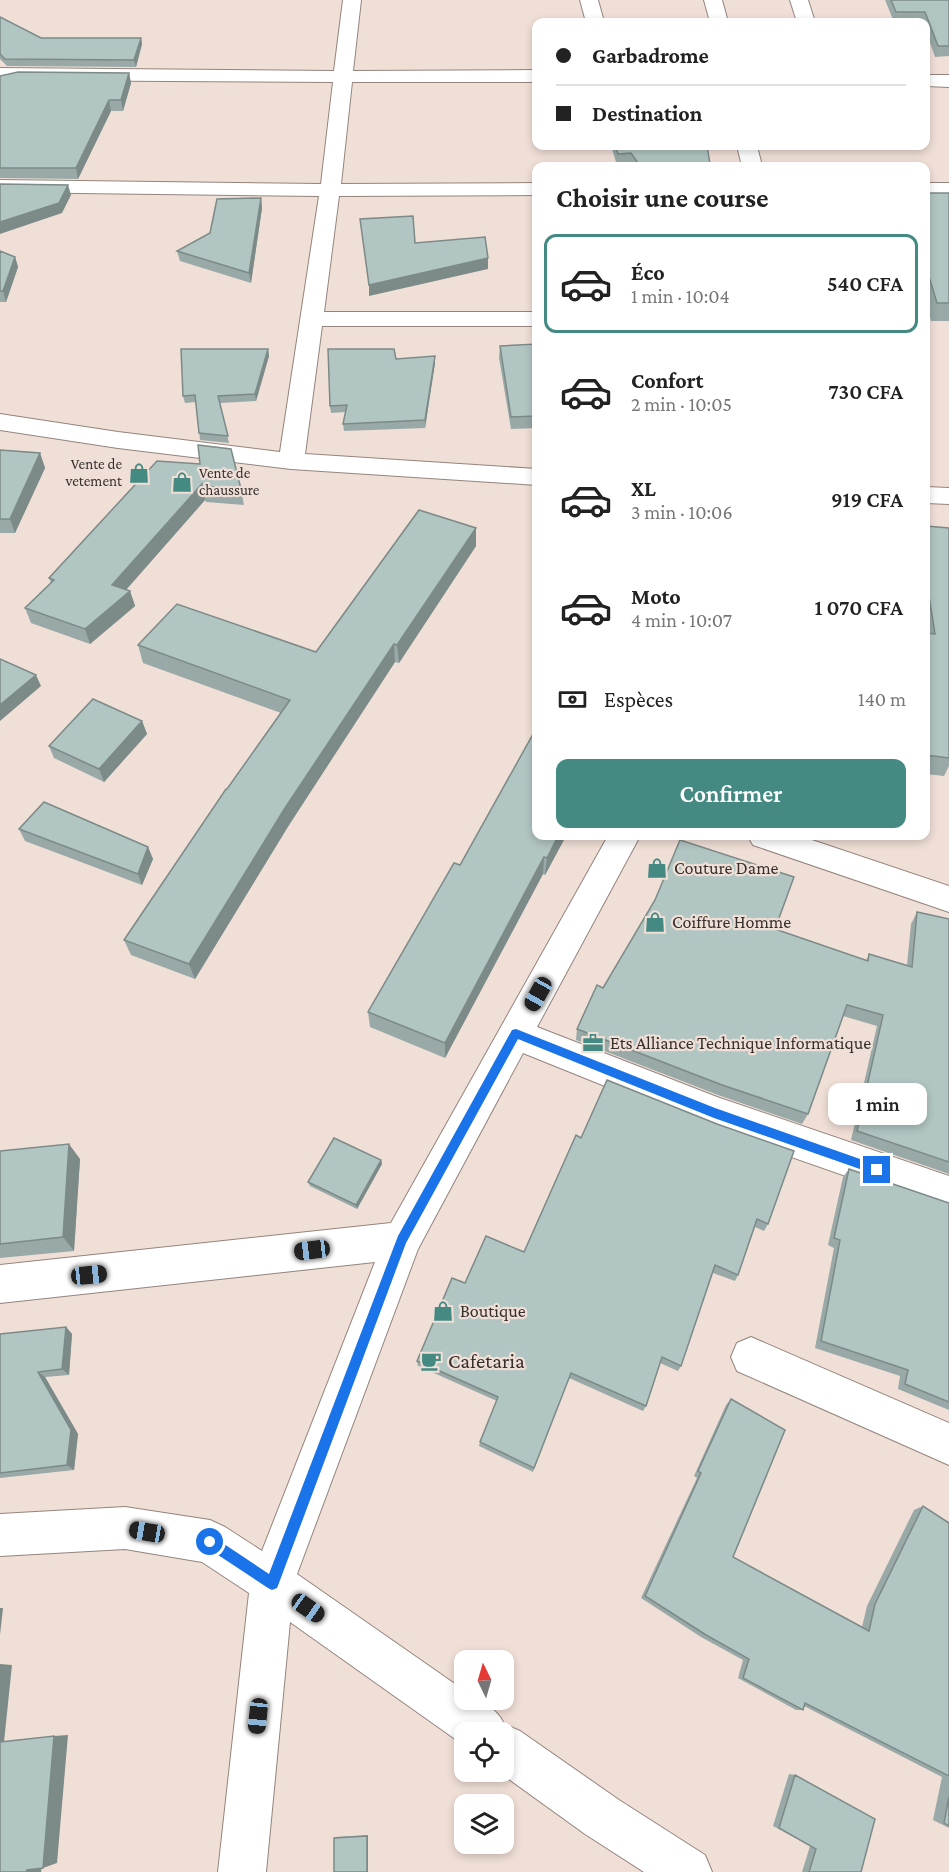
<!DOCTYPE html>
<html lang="fr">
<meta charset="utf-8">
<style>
body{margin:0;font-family:"Crimson Pro",serif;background:#f6f6f6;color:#222;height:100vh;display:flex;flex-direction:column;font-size:22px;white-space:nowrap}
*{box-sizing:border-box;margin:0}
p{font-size:20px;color:#767676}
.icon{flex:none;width:33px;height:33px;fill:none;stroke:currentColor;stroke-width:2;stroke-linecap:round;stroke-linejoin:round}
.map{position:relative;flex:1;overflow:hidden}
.drawer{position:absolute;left:532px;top:162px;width:398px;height:678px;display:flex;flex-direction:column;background:#fff;border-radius:12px;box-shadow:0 3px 9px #0003}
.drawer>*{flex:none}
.guide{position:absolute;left:532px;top:18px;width:398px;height:132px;border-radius:12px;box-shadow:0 3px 9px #0003;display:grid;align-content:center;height:132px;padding:0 24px;background:#fff}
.needle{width:39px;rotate:355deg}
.tools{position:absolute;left:454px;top:1650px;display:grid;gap:12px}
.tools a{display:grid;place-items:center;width:60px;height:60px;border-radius:12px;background:#fff;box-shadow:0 3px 9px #0003;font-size:30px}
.end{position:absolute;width:27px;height:27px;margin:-14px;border:8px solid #1a73e8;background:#fff;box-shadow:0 0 0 3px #fff}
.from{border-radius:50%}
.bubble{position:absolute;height:42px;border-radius:12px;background:#fff;box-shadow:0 3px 9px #0003;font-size:20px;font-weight:600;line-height:42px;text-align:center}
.car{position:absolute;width:18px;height:36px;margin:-18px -9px;border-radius:8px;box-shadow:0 0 4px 2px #0007;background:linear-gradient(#222 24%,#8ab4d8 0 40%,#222 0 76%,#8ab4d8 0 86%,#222 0)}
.guide b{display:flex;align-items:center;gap:21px;height:57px;font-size:22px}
.guide b+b{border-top:2px solid #e0e0e0}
.guide i{width:15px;height:15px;background:#222}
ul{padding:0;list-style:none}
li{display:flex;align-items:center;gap:18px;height:99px;margin:0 12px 9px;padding:0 12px;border:3px solid transparent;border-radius:12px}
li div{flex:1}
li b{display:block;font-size:22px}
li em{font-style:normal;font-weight:600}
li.on{border-color:#448a83}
li>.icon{width:54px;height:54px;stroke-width:1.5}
h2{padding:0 24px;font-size:27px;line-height:72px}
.pay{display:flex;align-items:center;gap:15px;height:66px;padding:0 24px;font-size:22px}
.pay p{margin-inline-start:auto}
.cta{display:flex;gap:12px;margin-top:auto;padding:12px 24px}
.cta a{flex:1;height:69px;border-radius:12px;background:#448a83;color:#fff;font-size:24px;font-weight:600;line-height:69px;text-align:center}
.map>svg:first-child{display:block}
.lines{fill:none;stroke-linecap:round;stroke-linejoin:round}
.minor-casing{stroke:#94847d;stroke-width:2}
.minor{fill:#fff;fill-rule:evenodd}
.wall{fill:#98a9a7}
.shaded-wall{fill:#7c8a88}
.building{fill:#b1c5c2;stroke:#7c8a88;stroke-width:1.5}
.route{fill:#1a73e8}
.labels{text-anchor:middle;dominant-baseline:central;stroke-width:4.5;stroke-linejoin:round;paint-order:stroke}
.far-poi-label{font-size:15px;fill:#36302d;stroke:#f0dfd7;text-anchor:end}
.poi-label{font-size:18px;fill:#36302d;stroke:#f0dfd7;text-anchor:start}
.near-poi-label{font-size:21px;fill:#36302d;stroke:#f0dfd7;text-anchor:start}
</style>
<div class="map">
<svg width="949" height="1872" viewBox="0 0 949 1872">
<rect width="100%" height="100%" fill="#f0dfd7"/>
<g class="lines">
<g class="minor-casing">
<g id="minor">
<path d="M343,0H361L353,71L537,70V82H352L341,184L537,183V195L339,196L324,312H537V326H322L305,454L537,469V485L291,469L118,448L0,430V414L118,432L280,452L319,196L0,192V180L321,184L333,82L0,80V68L334,71Z"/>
<path d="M580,0H598L604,22H586Z"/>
<path d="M704,0H722L728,22H710Z"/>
<path d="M790,0H808L815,22H797Z"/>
<path d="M926,75H949V87L926,86Z"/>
<path d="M737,146H757L762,166H742Z"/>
<rect x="926" y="183" width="23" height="12"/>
<path d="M926,487L949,488V504L926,503Z"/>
<path d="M608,836H640L537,1027L717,1097L949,1176V1212L714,1130L523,1053L418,1249L297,1574L465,1691V1700C481,1700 498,1709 504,1724L520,1731L619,1800L705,1855L712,1872H644L585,1834L499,1772H504V1732H465V1746L290,1622L266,1872H218L249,1593L202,1562L125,1549L0,1556V1514L125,1507L210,1520L225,1527L262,1551L375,1262L0,1303V1265L391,1223Z"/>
<path d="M748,836H800L949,886V912L753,845Z"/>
<path d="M751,1337L949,1423V1465L737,1371L731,1357L737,1343Z"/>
</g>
</g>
<use href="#minor" class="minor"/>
</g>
<g class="wall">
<path d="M885,0H949V56L935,57L926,31V22H894Z"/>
<path d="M0,17L41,38H141L142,44L136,67L7,66L0,59Z"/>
<path d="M129,73L131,83L123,111H111L78,179L0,178V76Z"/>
<path d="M611,146H707L710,164V166H631L629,165H617Z"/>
<path d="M926,193H949V321H931L926,302Z"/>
<path d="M261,198L262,208L251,283L180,261L177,251L210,233Z"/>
<path d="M0,251L15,257L18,267L6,302H0Z"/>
<path d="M537,344V428L511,429L499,358L500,346Z"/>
<path d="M268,349L269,356L256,401L220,403L229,443L200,440L196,402L185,403L183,396Z"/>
<path d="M396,359L435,363L425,428L344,431L343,424L346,412L331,413L330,406Z"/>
<path d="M0,450L40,453L45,468L15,533H0Z"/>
<path d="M157,461L241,489L244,505L206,502L205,500L126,590L130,591L135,606L90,644L31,623L25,608L51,583L49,578Z"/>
<path d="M926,526L949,528V766L944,776L926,774Z"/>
<path d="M476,528V546L399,663L395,662L289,825L195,979L131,955L124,940L281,713L143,663L138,645L316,652Z"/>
<path d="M142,721L147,734L104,782L54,758L49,746Z"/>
<path d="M19,829L148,847L153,859L142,885L25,841Z"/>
<path d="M566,836L545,875L543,874L445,1058L370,1027L368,1012L460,865Z"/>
<path d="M917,912L949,919V1174L851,1140L877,1026L843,1016L808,1114L802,1124L718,1095L576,1040L577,1029L603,988L775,929L866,961L869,954L907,965L911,924Z"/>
<path d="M576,1135L768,1224L764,1231L755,1227L738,1275L735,1281L713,1273L681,1366L678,1371L660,1363L646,1406L643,1411L569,1378L533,1472L479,1446L480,1442L497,1401L418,1366L417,1361L465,1283L524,1252Z"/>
<path d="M0,1151L80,1159L74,1251L0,1258Z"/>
<path d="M381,1160L382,1164L357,1209L310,1186L308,1182Z"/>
<path d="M849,1169L949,1203V1410L898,1389L900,1376L815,1348L834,1248L828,1245L843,1177Z"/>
<path d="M66,1327L72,1334L69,1375L45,1377L78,1434L74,1470L0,1478V1334Z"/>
<path d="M731,1399L733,1557L862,1627L867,1606L914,1510L923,1506L949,1523V1828L933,1820L942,1777L804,1706L803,1710H796L738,1678L743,1660L701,1637L641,1598L697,1478L694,1476L726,1405Z"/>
<path d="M789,1774L795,1775L861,1872H802L810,1846L773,1826Z"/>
<path d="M368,1835V1872H334V1838L335,1837Z"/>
</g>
<g class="shaded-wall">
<path d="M141,38L142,44L136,67L134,60Z"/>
<path d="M129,73L131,83L123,111L121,100Z"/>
<path d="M109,100L111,111L78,179L76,168Z"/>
<path d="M68,185L71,195L62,213L0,234V222Z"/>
<path d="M261,198L262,208L251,283L249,273Z"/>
<path d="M15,257L18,267L6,302L3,291Z"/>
<path d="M488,258V269L369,296V285Z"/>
<path d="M268,349L269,356L256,401L255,394Z"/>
<path d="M435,356V363L425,428V420Z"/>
<path d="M40,453L45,468L15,533L10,519Z"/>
<path d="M202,484L205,500L117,600L112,585Z"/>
<path d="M476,528V546L399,663L397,645Z"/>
<path d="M130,591L135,606L90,644L85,629Z"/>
<path d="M394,644L395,662L289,825L195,979L189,964L285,808Z"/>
<path d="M36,675L41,686L0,721V705Z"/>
<path d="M142,721L147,734L104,782L99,769Z"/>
<path d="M558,836H566L545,875L547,858Z"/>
<path d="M148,847L153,859L142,885L138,874Z"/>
<path d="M544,857L543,874L445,1058V1043Z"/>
<path d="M69,1144L80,1159L74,1251L63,1237Z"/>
<path d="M381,1160L382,1164L357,1209L356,1205Z"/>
<path d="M66,1327L72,1334L69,1375L62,1369Z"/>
<path d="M38,1372L45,1377L78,1434L74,1470L67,1465Z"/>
<path d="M0,1608H3L0,1635Z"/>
<path d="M0,1664L12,1665L4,1742H0Z"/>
<path d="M68,1735L57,1863L43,1868L54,1736Z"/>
<path d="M368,1835V1872H367V1836Z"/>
<path d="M42,1864L41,1872H26L27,1870Z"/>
</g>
<g class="building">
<path d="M891,0H949V46H938L925,12H896Z"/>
<path d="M0,17L41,38H141L134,60L5,59L0,54Z"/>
<path d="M18,72L129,73L121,100H109L76,168H0V76Z"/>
<path d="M615,146H707L710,164H701L702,166H640L631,153L618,154Z"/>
<path d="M0,184L68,185L59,203L0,222Z"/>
<path d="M926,193H949V303H937L926,267Z"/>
<path d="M261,198L249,273L177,251L210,233L217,199Z"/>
<path d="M413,216L415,243L485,237L488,258L369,285L360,219Z"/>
<path d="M0,251L15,257L3,291H0Z"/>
<path d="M537,344V416L511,417L500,346Z"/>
<path d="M181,349H268L255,394L218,396L228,436L199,433L195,395L183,396Z"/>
<path d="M328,349H394L396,359L435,356L425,420L343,424L347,405L330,406Z"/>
<path d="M198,445L231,449L241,489L202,486V484L112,585L130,591L85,629L25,608L54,580L49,578L157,461L200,464Z"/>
<path d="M0,450L40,453L10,519H0Z"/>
<path d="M419,510L476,528L397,645L394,644L285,808L189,964L124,940L226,789H227L290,700L138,645L177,604L316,652Z"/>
<path d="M926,526L949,528V758L926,755V633L935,634L926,577Z"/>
<path d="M0,659L36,675L0,705Z"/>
<path d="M93,699L142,721L99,769L49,746Z"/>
<path d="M537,727V836H558L547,858L544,857L445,1043L368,1012L454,863L460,865Z"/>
<path d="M44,802L148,847L138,874L19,829Z"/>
<path d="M680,840L794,877L775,929L868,961L869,954L912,967L917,912L949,919V1162L857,1131L883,1015L847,1005L808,1114L722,1085L577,1029L597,985L603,988L655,900Z"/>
<path d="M607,1080L717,1124L794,1151L768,1224L757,1219L738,1275L715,1265L681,1366L662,1357L646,1406L571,1373L534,1468L480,1442L498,1397L417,1361L452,1278L465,1283L486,1236L524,1252L576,1135L581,1138Z"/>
<path d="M334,1138L381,1160L356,1205L308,1182Z"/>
<path d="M69,1144L63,1237L0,1244V1151Z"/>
<path d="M849,1169L949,1203V1402L905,1384L908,1370L821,1341L840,1240L834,1238Z"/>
<path d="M66,1327L62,1369L38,1372L71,1430L67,1465L0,1473V1334Z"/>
<path d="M731,1399L785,1430L733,1557L869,1631L875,1604L923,1506L949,1523V1776L805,1703L803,1710L743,1678L749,1659L706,1635L645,1596L701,1473L698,1471Z"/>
<path d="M54,1736L43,1868L27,1870L26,1872H0V1742Z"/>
<path d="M795,1775L875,1819L861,1872H809L816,1849L779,1828Z"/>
<path d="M949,1797V1826L944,1823Z"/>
<path d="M367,1836V1872H334V1838Z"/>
</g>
<path class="route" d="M516,1029L715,1108L877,1165L882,1170L877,1175L714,1118L518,1039L406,1243L279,1583L277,1588L272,1590L268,1588L206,1547L204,1542L206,1538L210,1536L215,1538L269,1574L398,1236L512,1030Z"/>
<defs>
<g id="shop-bare" transform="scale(1.62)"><path d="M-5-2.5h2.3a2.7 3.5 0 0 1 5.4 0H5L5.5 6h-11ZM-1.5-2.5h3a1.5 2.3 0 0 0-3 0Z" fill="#448a83" stroke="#f0dfd7" stroke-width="2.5" paint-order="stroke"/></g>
<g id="office-bare" transform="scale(1.62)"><path d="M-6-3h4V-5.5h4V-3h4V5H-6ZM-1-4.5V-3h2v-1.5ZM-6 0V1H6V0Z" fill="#448a83" stroke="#f0dfd7" stroke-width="2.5" paint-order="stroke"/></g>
<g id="cafe-bare" transform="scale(1.62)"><path d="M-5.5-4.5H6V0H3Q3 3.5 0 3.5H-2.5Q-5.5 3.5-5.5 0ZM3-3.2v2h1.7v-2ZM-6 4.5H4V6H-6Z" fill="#448a83" stroke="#f0dfd7" stroke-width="2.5" paint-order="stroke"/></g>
</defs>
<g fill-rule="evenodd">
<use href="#shop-bare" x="139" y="473"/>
<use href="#shop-bare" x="182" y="482"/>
<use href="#shop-bare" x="657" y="868"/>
<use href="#shop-bare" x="655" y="922"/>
<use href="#office-bare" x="593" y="1043"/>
<use href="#shop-bare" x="443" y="1311"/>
<use href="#cafe-bare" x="431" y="1361"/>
</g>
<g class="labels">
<g class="far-poi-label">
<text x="122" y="464">Vente de<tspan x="122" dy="17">vetement</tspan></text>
<text x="199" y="473" text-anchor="start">Vente de<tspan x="199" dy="17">chaussure</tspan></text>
</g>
<g class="poi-label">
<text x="674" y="868">Couture Dame</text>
<text x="672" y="922">Coiffure Homme</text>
<text x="610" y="1043">Ets Alliance Technique Informatique</text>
<text x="460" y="1311">Boutique</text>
</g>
<g class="near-poi-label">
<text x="448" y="1361">Cafetaria</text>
</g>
</g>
</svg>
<div class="tools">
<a><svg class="needle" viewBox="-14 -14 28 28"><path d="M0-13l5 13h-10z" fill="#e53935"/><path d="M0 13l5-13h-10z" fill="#767676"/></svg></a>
<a><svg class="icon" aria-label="locate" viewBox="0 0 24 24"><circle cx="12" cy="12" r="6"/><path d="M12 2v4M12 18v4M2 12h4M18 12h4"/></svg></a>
<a><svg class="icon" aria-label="layers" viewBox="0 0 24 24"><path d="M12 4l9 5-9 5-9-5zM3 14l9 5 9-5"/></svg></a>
</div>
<i class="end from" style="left:210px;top:1542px"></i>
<i class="end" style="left:877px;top:1170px"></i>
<div class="bubble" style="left:828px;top:1083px;width:99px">1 min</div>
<i class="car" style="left:538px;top:994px;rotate:209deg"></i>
<i class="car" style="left:312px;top:1250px;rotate:263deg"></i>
<i class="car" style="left:89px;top:1275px;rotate:84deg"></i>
<i class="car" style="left:147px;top:1532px;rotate:280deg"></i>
<i class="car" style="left:308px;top:1608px;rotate:125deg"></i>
<i class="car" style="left:258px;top:1716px;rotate:186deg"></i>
<div class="guide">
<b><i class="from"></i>Garbadrome</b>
<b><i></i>Destination</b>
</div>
<section class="drawer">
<h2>Choisir une course</h2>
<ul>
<li class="on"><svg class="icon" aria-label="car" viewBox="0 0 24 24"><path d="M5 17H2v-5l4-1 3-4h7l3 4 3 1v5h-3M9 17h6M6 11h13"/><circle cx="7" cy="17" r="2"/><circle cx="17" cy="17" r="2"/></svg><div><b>Éco</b><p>1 min · 10:04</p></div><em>540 CFA</em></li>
<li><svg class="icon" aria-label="car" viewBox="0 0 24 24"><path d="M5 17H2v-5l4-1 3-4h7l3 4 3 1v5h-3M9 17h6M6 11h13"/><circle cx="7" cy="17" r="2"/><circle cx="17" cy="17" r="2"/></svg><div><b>Confort</b><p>2 min · 10:05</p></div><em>730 CFA</em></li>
<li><svg class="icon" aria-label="car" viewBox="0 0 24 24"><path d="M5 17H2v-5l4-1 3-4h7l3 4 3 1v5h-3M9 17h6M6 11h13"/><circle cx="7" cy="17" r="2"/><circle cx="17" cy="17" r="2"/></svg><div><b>XL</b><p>3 min · 10:06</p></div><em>919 CFA</em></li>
<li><svg class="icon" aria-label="car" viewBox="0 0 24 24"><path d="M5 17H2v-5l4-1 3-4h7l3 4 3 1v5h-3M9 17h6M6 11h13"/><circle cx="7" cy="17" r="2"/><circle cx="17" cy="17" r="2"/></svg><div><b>Moto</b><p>4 min · 10:07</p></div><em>1 070 CFA</em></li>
</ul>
<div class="pay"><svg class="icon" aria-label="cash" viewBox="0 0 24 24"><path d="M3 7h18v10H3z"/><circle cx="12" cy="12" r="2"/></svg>Espèces<p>140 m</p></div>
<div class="cta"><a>Confirmer</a></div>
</section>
</div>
